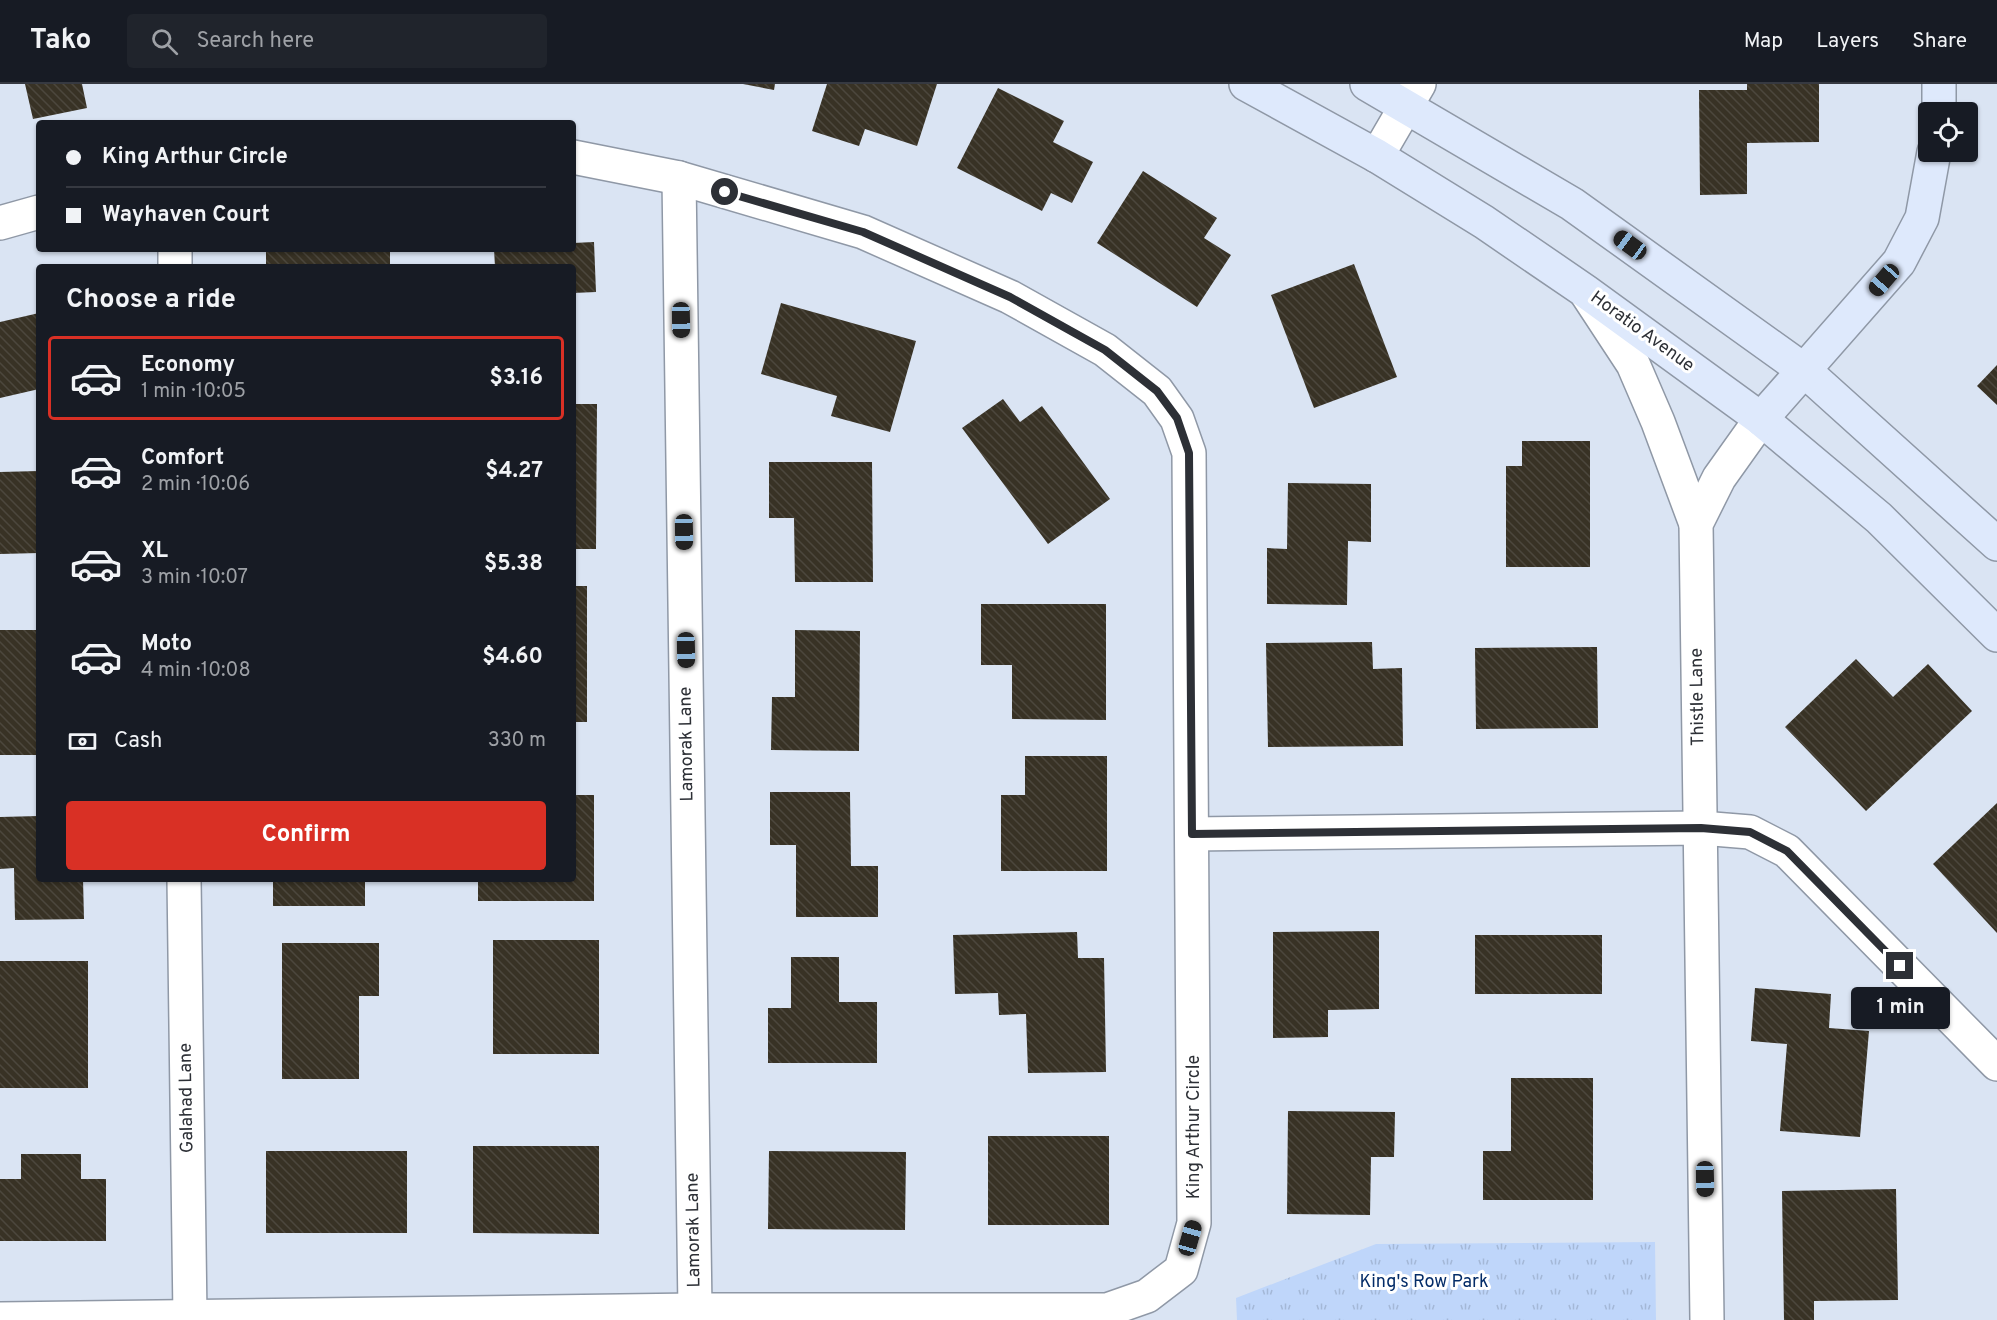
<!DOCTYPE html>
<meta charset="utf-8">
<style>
body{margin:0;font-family:Overpass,sans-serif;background:#20242c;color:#f1f3f6;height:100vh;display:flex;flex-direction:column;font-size:22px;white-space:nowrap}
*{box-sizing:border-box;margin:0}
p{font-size:20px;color:#9ea1a6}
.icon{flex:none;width:33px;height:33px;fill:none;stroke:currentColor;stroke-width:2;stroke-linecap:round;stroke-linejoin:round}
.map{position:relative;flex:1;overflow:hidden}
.details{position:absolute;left:36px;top:180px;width:540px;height:618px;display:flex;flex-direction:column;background:#171b24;border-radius:6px;box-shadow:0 2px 4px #0004}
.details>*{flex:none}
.top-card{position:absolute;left:36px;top:36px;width:540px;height:132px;border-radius:6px;box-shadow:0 2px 4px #0004;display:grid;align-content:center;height:132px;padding:0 30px;background:#171b24}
.controls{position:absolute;left:1918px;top:18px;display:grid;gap:12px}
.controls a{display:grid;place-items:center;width:60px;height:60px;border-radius:6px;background:#171b24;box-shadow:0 2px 4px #0004;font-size:30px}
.end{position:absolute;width:27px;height:27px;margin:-14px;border:8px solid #2d3036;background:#fff;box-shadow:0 0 0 3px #fff}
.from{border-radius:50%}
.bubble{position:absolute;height:42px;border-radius:6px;background:#171b24;box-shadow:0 2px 4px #0004;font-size:20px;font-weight:700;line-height:42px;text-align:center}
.car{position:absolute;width:18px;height:36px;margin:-18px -9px;border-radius:8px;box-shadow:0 0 4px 2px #0007;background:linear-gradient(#222 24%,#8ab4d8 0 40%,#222 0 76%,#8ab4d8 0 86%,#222 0)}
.top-card b{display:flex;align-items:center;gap:21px;height:57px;font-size:22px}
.top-card b+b{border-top:2px solid #363941}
.top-card i{width:15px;height:15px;background:#f1f3f6}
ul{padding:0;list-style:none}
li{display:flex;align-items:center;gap:18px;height:84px;margin:0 12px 9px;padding:0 18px;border:3px solid transparent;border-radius:6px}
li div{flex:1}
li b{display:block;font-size:22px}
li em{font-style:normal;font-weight:700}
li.on{border-color:#d93025}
li>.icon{width:54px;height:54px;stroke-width:1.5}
h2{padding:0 30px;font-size:27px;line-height:72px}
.pay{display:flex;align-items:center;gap:15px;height:66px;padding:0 30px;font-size:22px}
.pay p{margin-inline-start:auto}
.primary-button{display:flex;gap:12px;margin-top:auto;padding:12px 30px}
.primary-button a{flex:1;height:69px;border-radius:6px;background:#d93025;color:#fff;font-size:24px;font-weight:700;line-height:69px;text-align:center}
header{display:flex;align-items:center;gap:36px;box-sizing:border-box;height:84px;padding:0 30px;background:#171b24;border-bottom:2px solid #363941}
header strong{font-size:28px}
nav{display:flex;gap:33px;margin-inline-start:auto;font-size:21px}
.search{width:420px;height:54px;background:#20242c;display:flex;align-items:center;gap:15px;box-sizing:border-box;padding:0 21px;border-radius:6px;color:#9ea1a6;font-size:22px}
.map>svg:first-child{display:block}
.park{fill:url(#park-tufts)}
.building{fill:url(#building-back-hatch)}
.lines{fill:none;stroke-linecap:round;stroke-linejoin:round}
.street-casing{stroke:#8f98a6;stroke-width:36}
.secondary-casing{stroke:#8f98a6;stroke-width:36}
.street{stroke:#fff;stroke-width:33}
.secondary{stroke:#dee9fc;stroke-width:33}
.route{stroke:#2d3036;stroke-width:8}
.labels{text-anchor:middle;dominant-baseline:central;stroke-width:6;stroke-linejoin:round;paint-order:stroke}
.street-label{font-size:18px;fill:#2d3036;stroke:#fff}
.park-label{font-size:18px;fill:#042c68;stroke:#fff}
</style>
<header>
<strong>Tako</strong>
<div class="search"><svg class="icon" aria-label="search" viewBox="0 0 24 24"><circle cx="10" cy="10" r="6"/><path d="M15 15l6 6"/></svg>Search here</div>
<nav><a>Map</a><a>Layers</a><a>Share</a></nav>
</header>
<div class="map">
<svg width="1997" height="1236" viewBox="0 0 1997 1236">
<defs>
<pattern id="park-tufts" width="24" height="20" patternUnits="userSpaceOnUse" patternTransform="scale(1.5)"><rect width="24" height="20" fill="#bfd6fa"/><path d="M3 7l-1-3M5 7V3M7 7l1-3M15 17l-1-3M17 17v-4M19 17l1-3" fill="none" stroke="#a4b8d7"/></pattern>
<pattern id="building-back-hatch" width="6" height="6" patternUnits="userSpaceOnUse" patternTransform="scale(1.5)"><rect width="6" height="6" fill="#383225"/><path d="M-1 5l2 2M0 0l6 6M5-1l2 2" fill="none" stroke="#4c473d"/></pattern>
</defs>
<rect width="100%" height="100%" fill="#dae4f3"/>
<path class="park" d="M1655,1158L1656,1236H1237L1236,1214L1376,1160Z"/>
<g class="building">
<path d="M25,0H82L87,24L33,35Z"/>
<path d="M743,0H775L774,6Z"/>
<path d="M827,0H937L917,62L865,45L859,62L812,47Z"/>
<path d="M1747,0H1819V58L1747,59V110L1700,111L1699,6H1747Z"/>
<path d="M998,4L1064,37L1053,58L1093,78L1072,119L1051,109L1042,127L957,84Z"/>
<path d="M1143,87L1217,134L1204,154L1231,171L1197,223L1097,159Z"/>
<path d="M594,158L596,208L573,209V183H495L494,165H573V159Z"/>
<rect x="266" y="165" width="124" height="18"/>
<path d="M1354,180L1397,293L1314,324L1271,211Z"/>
<path d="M781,219L916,257L890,348L831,332L837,312L761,290Z"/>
<path d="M39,229V305L0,314V238Z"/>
<path d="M1997,281V321L1977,302Z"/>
<path d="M1003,315L1020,338L1042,322L1110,415L1048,460L962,344Z"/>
<path d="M573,320H597L596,465H573Z"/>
<path d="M1522,357H1590V483H1506V382H1522Z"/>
<path d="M769,378H872L873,498H795L794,434H769Z"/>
<path d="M39,387V469L0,470V388Z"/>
<path d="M1288,399L1371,400V458L1348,457L1347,521L1267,520V464L1287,465Z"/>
<rect x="573" y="502" width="14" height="136"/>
<path d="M981,520H1106V636L1012,635V581H981Z"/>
<rect x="0" y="546" width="39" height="125"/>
<path d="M795,546L860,547L859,667L771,666L772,613H795Z"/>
<path d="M1372,558L1373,585L1402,584L1403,662L1268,663L1266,559Z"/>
<path d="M1597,563L1598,644L1476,645L1475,564Z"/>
<path d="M1856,575L1893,613L1928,580L1972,627L1866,727L1785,643Z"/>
<path d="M1025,672H1107V787H1001V711H1025Z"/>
<path d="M573,685H576V711H594V817H478V795H573Z"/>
<path d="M770,708H850L851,782H878V833H796V761H770Z"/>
<path d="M1997,719V849L1933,780Z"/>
<path d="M39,732V795H83L84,835L15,836L14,784L0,785V733Z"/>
<rect x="273" y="795" width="92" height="27"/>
<path d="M1379,847V925L1328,926V953L1273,954V848Z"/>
<path d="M1077,848L1078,874H1104L1106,988L1028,989L1026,930L999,931L998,909L955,910L953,851Z"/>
<rect x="1475" y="851" width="127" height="59"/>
<rect x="493" y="856" width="106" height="114"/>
<path d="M282,859H379V912H359V995H282Z"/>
<path d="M791,873H839V918H877V979H768V924H791Z"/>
<rect x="0" y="877" width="88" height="127"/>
<path d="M1755,904L1831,910L1829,944L1869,947L1860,1053L1780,1047L1787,960L1751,957Z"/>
<path d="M1511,994H1593V1116H1483V1067H1511Z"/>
<path d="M1288,1027L1395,1028L1394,1073H1371L1370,1131L1287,1130Z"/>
<rect x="988" y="1052" width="121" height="89"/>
<path d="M473,1062H599V1150L473,1149Z"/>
<rect x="266" y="1067" width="141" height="82"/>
<path d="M769,1067L906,1068L905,1146L768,1145Z"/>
<path d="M21,1070H81V1095H106V1157H0V1095H21Z"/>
<path d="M1896,1105L1898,1216L1814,1217V1236H1784L1782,1107Z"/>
</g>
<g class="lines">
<g class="street-casing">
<g id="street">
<path d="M1377,72L1419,0"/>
<path d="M679,94L695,1226"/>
<path d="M0,139L39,128"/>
<path d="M175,165V183"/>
<path d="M1587,210L1633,280L1658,338L1696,440"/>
<path d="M1192,750L1701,744L1750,748L1787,767L1997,980"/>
<path d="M184,795L190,1233"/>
<path d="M0,1235L695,1226H1107L1147,1212L1181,1186L1194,1139L1189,369L1177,335L1157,307L1105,266L1010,213L863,148L679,94L573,73"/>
<path d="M1707,1236L1696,440L1719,394L1761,335"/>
</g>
</g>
<g class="secondary-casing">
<g id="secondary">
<path d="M1246,0L1377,72L1484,138L1585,207L1761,335L1879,434L1997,551"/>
<path d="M1367,0L1572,120L1805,287L1997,460"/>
<path d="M1939,0V28"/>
<path d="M1761,335L1899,178L1922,134L1934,68"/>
</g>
</g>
<use href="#street" class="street"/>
<use href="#secondary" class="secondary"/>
</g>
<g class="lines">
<path class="route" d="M725,108L863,148L1010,213L1105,266L1157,307L1177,334L1189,369L1192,750L1701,744L1750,748L1787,767L1900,882"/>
</g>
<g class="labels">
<g class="street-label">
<text transform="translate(1642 248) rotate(36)">Horatio Avenue</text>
<text transform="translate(1698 613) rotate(-91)">Thistle Lane</text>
<text transform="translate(687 660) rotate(-91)">Lamorak Lane</text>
<text transform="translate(187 1014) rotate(-91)">Galahad Lane</text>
<text transform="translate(1194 1043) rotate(-90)">King Arthur Circle</text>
<text transform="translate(694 1146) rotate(-91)">Lamorak Lane</text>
</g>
<g class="park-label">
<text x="1424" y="1198">King's Row Park</text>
</g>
</g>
</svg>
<div class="controls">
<a><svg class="icon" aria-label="locate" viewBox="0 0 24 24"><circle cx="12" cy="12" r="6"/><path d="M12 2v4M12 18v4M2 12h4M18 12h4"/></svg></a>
</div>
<i class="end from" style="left:725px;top:108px"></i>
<i class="end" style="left:1900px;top:882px"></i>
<div class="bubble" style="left:1851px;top:903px;width:99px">1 min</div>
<i class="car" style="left:1630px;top:161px;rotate:306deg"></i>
<i class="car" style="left:1884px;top:196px;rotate:221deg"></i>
<i class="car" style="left:681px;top:236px;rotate:179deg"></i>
<i class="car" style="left:684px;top:448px;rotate:179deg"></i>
<i class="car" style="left:686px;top:566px;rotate:179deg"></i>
<i class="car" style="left:1705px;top:1095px;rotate:179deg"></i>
<i class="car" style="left:1190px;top:1154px;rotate:16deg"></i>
<div class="top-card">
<b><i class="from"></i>King Arthur Circle</b>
<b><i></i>Wayhaven Court</b>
</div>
<section class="details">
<h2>Choose a ride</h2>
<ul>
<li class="on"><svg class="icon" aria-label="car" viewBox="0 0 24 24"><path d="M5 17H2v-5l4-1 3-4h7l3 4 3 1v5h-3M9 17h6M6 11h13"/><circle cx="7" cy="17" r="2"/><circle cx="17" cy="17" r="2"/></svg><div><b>Economy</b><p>1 min · 10:05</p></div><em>$3.16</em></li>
<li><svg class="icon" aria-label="car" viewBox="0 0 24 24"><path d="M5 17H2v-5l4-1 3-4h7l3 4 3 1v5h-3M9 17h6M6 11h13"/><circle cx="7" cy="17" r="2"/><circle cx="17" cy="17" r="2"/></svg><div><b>Comfort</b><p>2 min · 10:06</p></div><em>$4.27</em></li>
<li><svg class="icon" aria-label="car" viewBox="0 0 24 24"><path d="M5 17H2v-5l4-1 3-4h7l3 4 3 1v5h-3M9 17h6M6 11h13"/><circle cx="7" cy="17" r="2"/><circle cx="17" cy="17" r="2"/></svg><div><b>XL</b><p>3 min · 10:07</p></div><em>$5.38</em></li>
<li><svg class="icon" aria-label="car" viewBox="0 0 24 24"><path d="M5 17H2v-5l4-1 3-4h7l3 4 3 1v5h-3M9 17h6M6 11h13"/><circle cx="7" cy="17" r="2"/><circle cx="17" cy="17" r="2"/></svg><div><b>Moto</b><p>4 min · 10:08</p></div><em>$4.60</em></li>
</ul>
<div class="pay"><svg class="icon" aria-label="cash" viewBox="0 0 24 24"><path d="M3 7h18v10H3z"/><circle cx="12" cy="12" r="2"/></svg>Cash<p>330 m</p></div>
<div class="primary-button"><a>Confirm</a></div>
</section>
</div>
